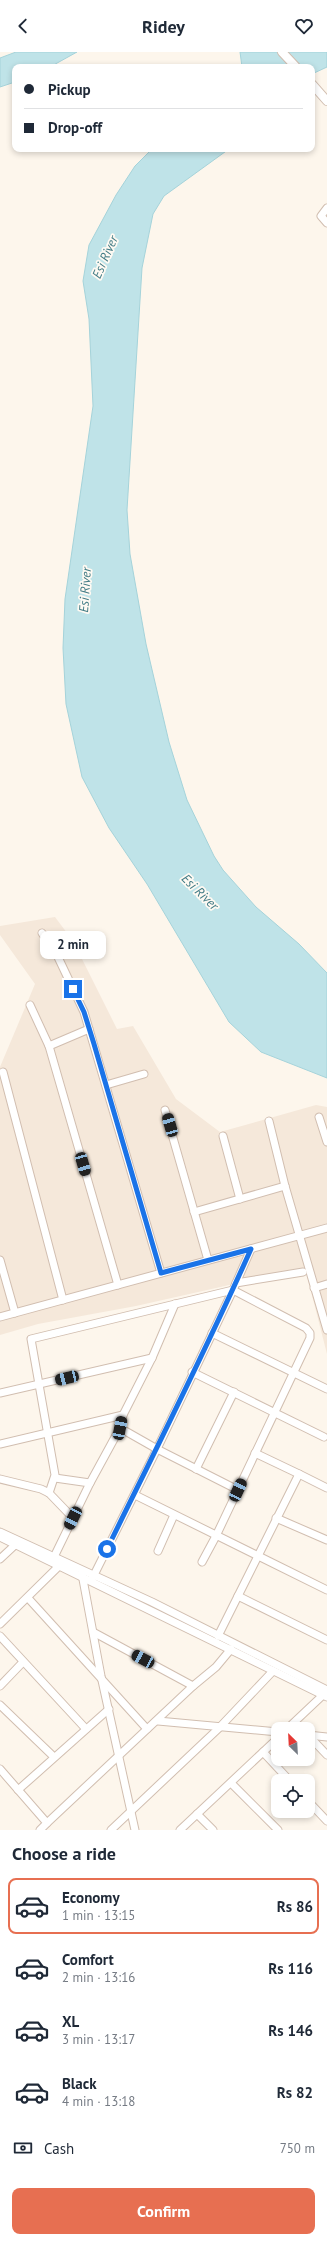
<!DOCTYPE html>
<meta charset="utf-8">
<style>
body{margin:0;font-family:"PT Sans",sans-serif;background:#f2f2f3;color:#1f2937;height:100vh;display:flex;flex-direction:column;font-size:15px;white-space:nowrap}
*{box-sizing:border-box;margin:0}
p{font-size:13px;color:#747a83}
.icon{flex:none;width:22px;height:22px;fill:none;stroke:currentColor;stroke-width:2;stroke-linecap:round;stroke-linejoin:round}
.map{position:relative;height:1778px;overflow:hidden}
.sheet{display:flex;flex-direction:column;background:#fff;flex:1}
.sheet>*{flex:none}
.banner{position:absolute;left:12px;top:12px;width:303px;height:88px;border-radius:8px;box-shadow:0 2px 6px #0003;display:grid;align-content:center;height:88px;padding:0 12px;background:#fff}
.needle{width:26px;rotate:336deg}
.controls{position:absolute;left:271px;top:1670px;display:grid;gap:8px}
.controls a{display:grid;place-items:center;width:44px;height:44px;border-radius:8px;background:#fff;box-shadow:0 2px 6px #0003;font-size:20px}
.end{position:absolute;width:18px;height:18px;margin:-9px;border:5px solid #1a73e8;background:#fff;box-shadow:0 0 0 2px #fff}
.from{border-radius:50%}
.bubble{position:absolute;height:28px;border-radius:8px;background:#fff;box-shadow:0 2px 6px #0003;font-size:13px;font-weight:600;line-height:28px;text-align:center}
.car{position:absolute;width:12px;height:24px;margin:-12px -6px;border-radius:5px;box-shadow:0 0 3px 1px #0007;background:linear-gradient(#222 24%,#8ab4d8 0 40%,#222 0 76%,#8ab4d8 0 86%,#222 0)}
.banner b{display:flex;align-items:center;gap:14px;height:38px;font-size:15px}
.banner b+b{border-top:1px solid #e0e1e3}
.banner i{width:10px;height:10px;background:#1f2937}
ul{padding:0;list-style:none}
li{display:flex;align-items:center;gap:12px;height:56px;margin:0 8px 6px;padding:0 4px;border:2px solid transparent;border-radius:8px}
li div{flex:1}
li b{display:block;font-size:15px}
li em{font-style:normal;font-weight:600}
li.current{border-color:#e76f51}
li>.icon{width:36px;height:36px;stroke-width:1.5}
h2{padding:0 12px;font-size:18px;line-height:48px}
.pay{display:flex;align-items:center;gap:10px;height:44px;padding:0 12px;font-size:15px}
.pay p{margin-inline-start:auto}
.action{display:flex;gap:8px;margin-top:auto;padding:8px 12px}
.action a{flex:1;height:46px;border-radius:8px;background:#e76f51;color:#fff;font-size:16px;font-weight:600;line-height:46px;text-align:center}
header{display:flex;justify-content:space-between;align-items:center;height:52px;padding:0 12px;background:#fff;font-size:18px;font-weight:600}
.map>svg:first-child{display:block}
.residential{fill:#f5e8da}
.water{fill:#bfe3e8;stroke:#a5d3da}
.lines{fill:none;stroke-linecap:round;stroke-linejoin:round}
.minor-casing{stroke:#d1beb0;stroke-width:9}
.tertiary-casing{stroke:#d1beb0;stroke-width:10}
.minor{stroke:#fff;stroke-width:7}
.tertiary{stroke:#fff;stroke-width:8}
.route{stroke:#1a73e8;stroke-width:5}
.labels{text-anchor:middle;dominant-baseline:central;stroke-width:3.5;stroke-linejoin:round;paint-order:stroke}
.water-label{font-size:13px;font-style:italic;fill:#437c86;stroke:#fffaf3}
</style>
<header><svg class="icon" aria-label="back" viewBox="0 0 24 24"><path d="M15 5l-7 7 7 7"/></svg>Ridey<svg class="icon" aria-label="heart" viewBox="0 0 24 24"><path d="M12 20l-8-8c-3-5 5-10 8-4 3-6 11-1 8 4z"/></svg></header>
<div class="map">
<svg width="327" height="1778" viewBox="0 0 327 1778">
<rect width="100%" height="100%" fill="#fdf6ec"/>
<path class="residential" d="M55,865L73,889L117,977L133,974L176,1047L220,1080L316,1053L327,1055V1302L305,1216L136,1254L38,1272L0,1283V1015L35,932L0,883V874Z"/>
<g class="water">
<path d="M16,0H77L50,15H15V30L0,35V6Z"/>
<path d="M240,0H327V15L312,22V15H242Z"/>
<path d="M152,97H229L164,144L153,162L142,216L127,458L130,502L146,592L169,690L187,748L214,804L223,818L256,855L299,892L327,921V1026L261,1000L229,970L147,832L109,776L82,725L66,652L63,596L65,547L93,354L89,267L83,229L89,193L116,143L135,114Z"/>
</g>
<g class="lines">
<g class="minor-casing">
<g id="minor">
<path d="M327,156L321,164L327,171"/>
<path d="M42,881L57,903L84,960L161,1221"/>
<path d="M30,953L49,994L118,1233"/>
<path d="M49,994L89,977"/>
<path d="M3,1020L63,1248"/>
<path d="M106,1033L144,1022"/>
<path d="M165,1058L208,1208"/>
<path d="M319,1065L327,1090"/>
<path d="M269,1069L285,1134L327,1278"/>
<path d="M223,1084L240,1147"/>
<path d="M194,1160L285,1134"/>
<path d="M0,1208L15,1261"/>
<path d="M236,1231L303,1220"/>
<path d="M314,1236L327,1232"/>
<path d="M175,1252L152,1306L123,1363L120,1376L157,1397L238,1438"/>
<path d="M0,1265L327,1176"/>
<path d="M212,1281L327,1337"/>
<path d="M192,1320L324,1385"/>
<path d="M0,1341L152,1306"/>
<path d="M0,1392L123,1363"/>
<path d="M196,1417L234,1340"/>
<path d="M299,1422L327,1436"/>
<path d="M55,1426L90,1431"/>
<path d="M0,1427L41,1437L49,1441L73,1466"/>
<path d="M49,1441L55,1423L31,1287L233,1238L306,1276L310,1281V1286L216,1484L202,1510"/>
<path d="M135,1443L327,1538"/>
<path d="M276,1466L327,1488"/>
<path d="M0,1480L152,1550L327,1638"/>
<path d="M0,1485L327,1645"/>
<path d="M158,1499L174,1463"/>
<path d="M54,1505L90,1431L120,1376"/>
<path d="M0,1507L15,1493"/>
<path d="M82,1522L101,1624L135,1778"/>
<path d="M91,1529L157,1397L233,1238L251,1197"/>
<path d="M238,1544L299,1422L255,1401"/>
<path d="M28,1546L147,1677"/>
<path d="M0,1572L60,1513"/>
<path d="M0,1584L86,1677"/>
<path d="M218,1584L238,1544L327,1588"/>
<path d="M0,1634L23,1610"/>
<path d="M193,1634L216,1615L231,1597"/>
<path d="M0,1653L54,1705"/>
<path d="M158,1669L278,1680"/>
<path d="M287,1677L323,1643"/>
<path d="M308,1683L327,1703"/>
<path d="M308,1683L327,1685"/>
<path d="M263,1700L290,1729"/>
<path d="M0,1717L47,1771L40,1778"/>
<path d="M231,1731L278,1778"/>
<path d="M18,1738L109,1657"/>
<path d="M308,1749L327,1769"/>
<path d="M197,1762L213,1778"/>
<path d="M47,1771L193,1634L93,1580"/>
<path d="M111,1778L219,1676L273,1619"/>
<path d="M180,1778L278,1686"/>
</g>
</g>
<g class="tertiary-casing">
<g id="tertiary">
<path d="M282,0L296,15"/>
<path d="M312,32L327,49"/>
</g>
</g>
<use href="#minor" class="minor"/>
<use href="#tertiary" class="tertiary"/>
</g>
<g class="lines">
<path class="route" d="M73,937L84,960L94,992L161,1221L251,1197C206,1298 156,1397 107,1497"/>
</g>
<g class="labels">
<g class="water-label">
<text transform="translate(105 205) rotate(-66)">Esi River</text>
<text transform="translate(85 538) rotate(-86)">Esi River</text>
<text transform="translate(200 840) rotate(44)">Esi River</text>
</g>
</g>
</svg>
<div class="controls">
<a><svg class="needle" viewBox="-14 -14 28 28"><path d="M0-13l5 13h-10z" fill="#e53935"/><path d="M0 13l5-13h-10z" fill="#747a83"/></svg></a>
<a><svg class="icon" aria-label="locate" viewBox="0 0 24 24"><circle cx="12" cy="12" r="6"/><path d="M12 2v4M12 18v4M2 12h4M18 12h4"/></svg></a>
</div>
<i class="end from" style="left:107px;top:1497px"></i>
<i class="end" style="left:73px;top:937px"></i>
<div class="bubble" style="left:40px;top:879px;width:66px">2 min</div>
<i class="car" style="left:170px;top:1073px;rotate:344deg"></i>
<i class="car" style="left:83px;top:1112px;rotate:164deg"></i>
<i class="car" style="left:67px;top:1326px;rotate:257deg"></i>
<i class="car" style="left:120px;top:1376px;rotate:11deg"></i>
<i class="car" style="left:238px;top:1438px;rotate:25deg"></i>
<i class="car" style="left:73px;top:1466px;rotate:206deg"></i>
<i class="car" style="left:143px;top:1607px;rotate:298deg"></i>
<div class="banner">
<b><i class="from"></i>Pickup</b>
<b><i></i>Drop-off</b>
</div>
</div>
<section class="sheet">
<h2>Choose a ride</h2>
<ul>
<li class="current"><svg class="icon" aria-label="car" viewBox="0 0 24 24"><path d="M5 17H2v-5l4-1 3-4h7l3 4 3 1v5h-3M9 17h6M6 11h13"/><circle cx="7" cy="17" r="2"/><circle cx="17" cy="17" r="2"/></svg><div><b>Economy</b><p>1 min · 13:15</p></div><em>Rs 86</em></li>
<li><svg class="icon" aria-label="car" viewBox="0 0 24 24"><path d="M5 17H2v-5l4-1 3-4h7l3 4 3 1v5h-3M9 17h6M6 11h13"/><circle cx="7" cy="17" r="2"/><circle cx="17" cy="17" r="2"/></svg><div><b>Comfort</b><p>2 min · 13:16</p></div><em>Rs 116</em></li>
<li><svg class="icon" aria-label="car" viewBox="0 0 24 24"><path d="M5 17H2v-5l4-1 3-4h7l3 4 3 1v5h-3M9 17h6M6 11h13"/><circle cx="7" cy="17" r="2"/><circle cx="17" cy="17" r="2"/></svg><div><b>XL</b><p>3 min · 13:17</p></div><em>Rs 146</em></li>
<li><svg class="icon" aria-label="car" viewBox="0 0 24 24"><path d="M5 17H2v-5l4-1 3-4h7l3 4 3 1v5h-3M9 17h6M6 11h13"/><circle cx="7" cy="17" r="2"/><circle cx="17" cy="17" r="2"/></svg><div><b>Black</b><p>4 min · 13:18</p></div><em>Rs 82</em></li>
</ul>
<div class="pay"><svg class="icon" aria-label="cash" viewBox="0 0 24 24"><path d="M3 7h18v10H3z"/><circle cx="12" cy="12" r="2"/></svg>Cash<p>750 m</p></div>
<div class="action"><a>Confirm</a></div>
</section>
